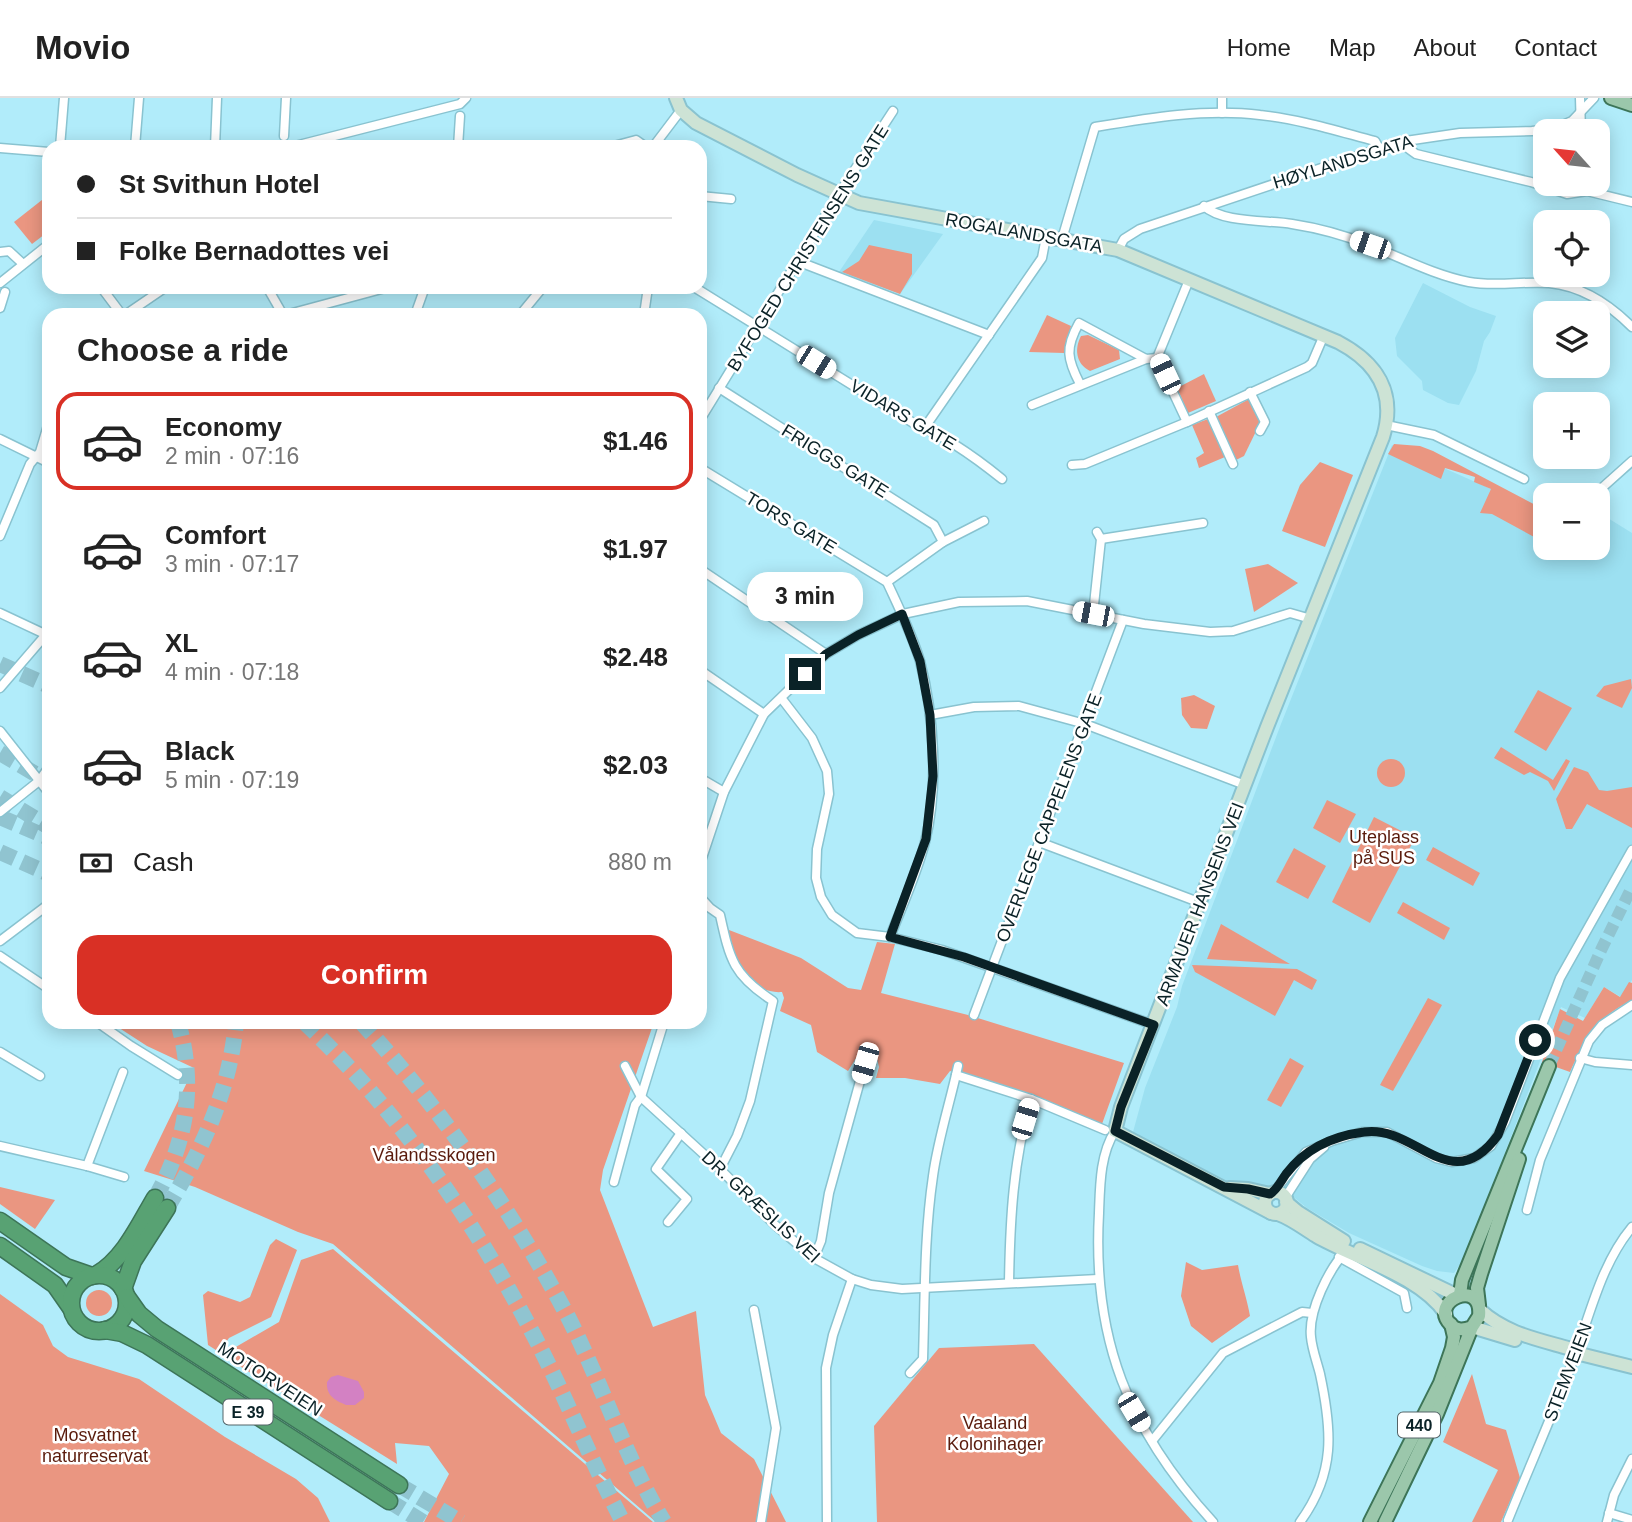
<!DOCTYPE html>
<meta charset="utf-8">
<style>
body{margin:0;font-family:Arial,sans-serif;background:#f6f6f6;color:#222;height:100vh;display:flex;flex-direction:column;font-size:26px;white-space:nowrap}
*{box-sizing:border-box;margin:0}
p{font-size:23px;color:#767676}
.icon{flex:none;width:38px;height:38px;fill:none;stroke:currentColor;stroke-width:2;stroke-linecap:round;stroke-linejoin:round}
.map{position:relative;flex:1;overflow:hidden}
.sheet{position:absolute;left:42px;top:210px;width:665px;height:721px;display:flex;flex-direction:column;background:#fff;border-radius:21px;box-shadow:0 4px 18px #0003}
.sheet>*{flex:none}
.top-card{position:absolute;left:42px;top:42px;width:665px;height:154px;border-radius:21px;box-shadow:0 4px 18px #0003;display:grid;align-content:center;height:154px;padding:0 35px;background:#fff}
.needle{width:46px;rotate:297deg}
.fabs{position:absolute;left:1533px;top:21px;display:grid;gap:14px}
.fabs a{display:grid;place-items:center;width:77px;height:77px;border-radius:14px;background:#fff;box-shadow:0 4px 18px #0003;font-size:35px}
.end{position:absolute;width:32px;height:32px;margin:-16px;border:9px solid #0a2227;background:#fff;box-shadow:0 0 0 4px #fff}
.from{border-radius:50%}
.bubble{position:absolute;height:49px;border-radius:21px;background:#fff;box-shadow:0 4px 18px #0003;font-size:23px;font-weight:700;line-height:49px;text-align:center}
.car{position:absolute;width:21px;height:42px;margin:-21px -10px;border-radius:9px;box-shadow:0 0 5px 2px #0007;background:linear-gradient(#fff 24%,#345 0 40%,#fff 0 76%,#345 0 86%,#fff 0)}
.top-card b{display:flex;align-items:center;gap:24px;height:66px;font-size:26px}
.top-card b+b{border-top:2px solid #e0e0e0}
.top-card i{width:18px;height:18px;background:#222}
ul{padding:0;list-style:none}
li{display:flex;align-items:center;gap:21px;height:98px;margin:0 14px 10px;padding:0 21px;border:4px solid transparent;border-radius:21px}
li div{flex:1}
li b{display:block;font-size:26px}
li em{font-style:normal;font-weight:700}
li.active{border-color:#d93025}
li>.icon{width:63px;height:63px;stroke-width:1.5}
h2{padding:0 35px;font-size:32px;line-height:84px}
.pay{display:flex;align-items:center;gap:18px;height:77px;padding:0 35px;font-size:26px}
.pay p{margin-inline-start:auto}
.primary-button{display:flex;gap:14px;margin-top:auto;padding:14px 35px}
.primary-button a{flex:1;height:80px;border-radius:21px;background:#d93025;color:#fff;font-size:28px;font-weight:700;line-height:80px;text-align:center}
header{display:flex;align-items:center;gap:42px;box-sizing:border-box;height:98px;padding:0 35px;background:#fff;border-bottom:2px solid #e0e0e0}
header strong{font-size:33px}
nav{display:flex;gap:38px;margin-inline-start:auto;font-size:24px}
.map>svg:first-child{display:block}
.built{fill:#9ce0f1}
.green{fill:#ea9681}
.water{fill:#d381c3}
.lines{fill:none;stroke-linecap:round;stroke-linejoin:round}
.primary-tunnel{stroke:#90c4d0;stroke-width:12;stroke-dasharray:12 6;stroke-linecap:butt}
.highway-tunnel{stroke:#90c4d0;stroke-width:16;stroke-dasharray:16 8;stroke-linecap:butt}
.street-casing{stroke:#89c3d0;stroke-width:11}
.secondary-casing{stroke:#89c3d0;stroke-width:16}
.primary-casing{stroke:#3d7558;stroke-width:16}
.highway-casing{stroke:#3d7558;stroke-width:19}
.street{stroke:#fff;stroke-width:8}
.secondary{stroke:#cde3d5;stroke-width:12}
.primary{stroke:#9bc7ab;stroke-width:12}
.highway{stroke:#58a273;stroke-width:16}
.route{stroke:#0a2227;stroke-width:9}
.labels{text-anchor:middle;dominant-baseline:central;stroke-width:5;stroke-linejoin:round;paint-order:stroke}
.shield{fill:#fff;stroke:#546468;stroke-width:2}
.shield-label{font-size:16px;font-weight:bold;fill:#0a2227}
.street-label{font-size:18px;fill:#0a2227;stroke:#fff}
.park-label{font-size:18px;fill:#5a1b0c;stroke:#fff}
</style>
<header>
<strong>Movio</strong>
<nav><a>Home</a><a>Map</a><a>About</a><a>Contact</a></nav>
</header>
<div class="map">
<svg width="1632" height="1424" viewBox="0 0 1632 1424">
<rect width="100%" height="100%" fill="#b1ecfa"/>
<g class="built">
<path d="M874,122L943,136L900,196L839,174Z"/>
<path d="M1423,185L1470,209L1496,218L1490,234L1484,243L1476,273L1459,307L1448,305L1423,292L1422,283L1397,258L1395,240Z"/>
<path d="M1392,347L1545,415V450H1598V414L1632,435V882L1621,899L1604,889L1585,920L1561,909L1464,1161L1454,1175L1437,1173L1422,1168L1349,1135L1307,1110L1285,1092L1225,1084L1133,1034L1145,990L1177,909L1182,888L1281,626Z"/>
</g>
<g class="green">
<path d="M47,98L49,133L32,146L14,124Z"/>
<path d="M869,147L912,156V176L900,196L842,174L859,163Z"/>
<path d="M1047,217L1071,228L1064,255L1029,254Z"/>
<path d="M1088,237L1119,252L1120,261L1090,273C1076,266 1074,251 1081,238Z"/>
<path d="M1204,276L1216,303L1188,315L1177,290Z"/>
<path d="M1251,300L1261,323L1244,358L1236,362L1216,319Z"/>
<path d="M1208,321L1225,359L1199,370L1196,360L1204,355L1192,327Z"/>
<path d="M1394,346L1420,348L1433,353L1545,412V445L1492,416L1480,415L1491,391L1474,384L1475,379L1445,370L1441,381L1388,356Z"/>
<path d="M1320,364L1353,377L1325,449L1282,433L1300,387Z"/>
<path d="M1268,466L1298,485L1254,514L1245,471Z"/>
<path d="M1631,581L1632,590L1622,610L1596,598L1604,588Z"/>
<path d="M1538,592L1572,610L1546,653L1514,634Z"/>
<path d="M1194,597L1215,608L1207,631L1191,630L1182,617L1181,600Z"/>
<path d="M1501,649L1553,682L1566,661L1570,663L1554,693L1548,683L1530,674L1524,677L1494,660Z"/>
<circle cx="1391" cy="675" r="14"/>
<path d="M1574,669L1588,674L1599,692L1607,693L1632,689V730L1587,706L1572,731H1566L1556,701Z"/>
<path d="M1327,702L1356,716L1340,745L1313,730Z"/>
<path d="M1374,719L1415,740L1370,825L1332,804Z"/>
<path d="M1433,749L1480,775L1473,788L1426,762Z"/>
<path d="M1294,750L1326,768L1308,801L1276,784Z"/>
<path d="M1403,804L1450,830L1444,842L1397,815Z"/>
<path d="M1221,826L1290,866L1207,861Z"/>
<path d="M729,832L801,860L848,890L861,892L877,844L895,846L881,895L968,917L1124,965L1102,1026L1034,997L950,973L940,986L905,980H876L879,969L877,960L864,952L858,957L848,973L817,954L811,927L780,913L784,900L782,894C758,896 741,876 731,855C728,849 729,839 729,832Z"/>
<path d="M1192,867L1297,871L1317,882L1312,892L1294,882L1275,918L1195,874Z"/>
<path d="M1629,884L1632,885V902C1594,922 1587,937 1570,974L1542,964L1560,911L1583,923L1604,889L1620,899Z"/>
<path d="M1428,900L1442,907L1393,993L1380,987Z"/>
<path d="M110,924H654L603,1072L600,1092L653,1229L696,1213L705,1297L721,1335L754,1361L786,1424H656L333,1146L298,1134L195,1089L144,1073L194,970L147,948Z"/>
<path d="M1290,960L1304,968L1281,1009L1267,1002Z"/>
<path d="M0,1089L55,1102L35,1131L0,1106Z"/>
<path d="M276,1141L297,1152L271,1219L229,1240L219,1254L208,1247L203,1197L208,1193L240,1204L250,1199L270,1147Z"/>
<path d="M333,1151L653,1424H424L449,1376L429,1348L395,1345L397,1366L222,1257L279,1224L301,1162Z"/>
<path d="M1186,1164L1202,1172L1238,1167C1241,1185 1247,1200 1250,1218L1212,1245L1191,1228L1181,1198Z"/>
<circle cx="99" cy="1205" r="13"/>
<path d="M0,1196L43,1227L53,1248L68,1259L139,1281L225,1339L296,1381L318,1400L330,1424H0Z"/>
<path d="M1034,1246L1193,1424H877L874,1328L939,1250Z"/>
<path d="M1472,1276L1486,1326L1506,1332L1520,1380L1501,1424H1472L1498,1372L1443,1344Z"/>
</g>
<path class="water" d="M338,1277L358,1283L364,1294V1300L355,1307H346C334,1302 326,1297 327,1284L331,1279Z"/>
<g class="lines">
<path class="primary-tunnel" d="M1549,968L1602,850L1632,789"/>
<g class="highway-tunnel">
<path d="M0,566L49,588"/>
<path d="M0,655L49,684"/>
<path d="M0,699L49,729"/>
<path d="M0,719L49,740"/>
<path d="M0,754L49,776"/>
<path d="M304,924C397,1012 472,1119 531,1232C564,1294 590,1361 623,1424"/>
<path d="M361,924C442,1013 508,1106 565,1213C601,1282 624,1358 664,1424"/>
<path d="M155,1100C187,1044 196,987 178,924"/>
<path d="M167,1110C202,1052 230,992 236,924"/>
<path d="M399,1387L461,1424"/>
<path d="M389,1403L423,1424"/>
</g>
<g class="street-casing">
<g id="street">
<path d="M1580,0L1581,33"/>
<path d="M1222,15V0"/>
<path d="M284,38L286,0"/>
<path d="M1405,43L1409,51L1416,56L1531,84L1567,96L1587,93L1632,104"/>
<path d="M60,49L64,0"/>
<path d="M135,49L139,0"/>
<path d="M215,49L217,0"/>
<path d="M291,49L460,6L466,0"/>
<path d="M458,49L460,18"/>
<path d="M610,49L636,42L646,49"/>
<path d="M653,49L681,12"/>
<path d="M0,50L49,54"/>
<path d="M700,98L731,101"/>
<path d="M1204,108C1222,125 1268,122 1292,126C1318,130 1344,137 1369,147C1402,160 1434,177 1469,184C1495,189 1522,183 1549,185C1582,188 1609,206 1632,229"/>
<path d="M1062,141L1095,29C1148,20 1206,10 1260,17C1299,21 1337,33 1375,43L1379,50"/>
<path d="M1118,152L1124,141L1140,131L1399,44L1460,35L1532,33L1553,31L1572,23L1594,0"/>
<path d="M0,154L9,153L22,165"/>
<path d="M797,163L989,237"/>
<path d="M0,185L49,146"/>
<path d="M101,189L122,217"/>
<path d="M267,189L283,217"/>
<path d="M694,189L915,326C946,338 976,360 1002,381"/>
<path d="M0,210L5,194"/>
<path d="M125,217L166,189"/>
<path d="M285,217L389,189"/>
<path d="M415,217L425,189"/>
<path d="M520,217L543,189"/>
<path d="M644,217L648,189"/>
<path d="M1080,286C1067,261 1065,250 1079,225L1146,261L1157,260"/>
<path d="M719,290L934,427L943,444L887,484"/>
<path d="M1250,294L1265,324L1260,333"/>
<path d="M1032,307L1146,261"/>
<path d="M1209,313L1233,366"/>
<path d="M700,322L833,105L893,13"/>
<path d="M1187,324L1157,260L1189,182"/>
<path d="M1386,327L1434,337L1524,381"/>
<path d="M925,329L1042,160L1046,139"/>
<path d="M0,341L49,365"/>
<path d="M1072,367L1085,366L1187,324L1307,269L1312,265L1324,237"/>
<path d="M700,370L887,484C899,510 912,536 920,563C934,617 939,689 925,744C917,776 902,808 890,839"/>
<path d="M1594,397L1632,363"/>
<path d="M0,438L30,366L40,354L49,324"/>
<path d="M1101,441L1203,425"/>
<path d="M943,444L984,423"/>
<path d="M700,471L826,556"/>
<path d="M0,515L49,538"/>
<path d="M1093,516L1101,441L1097,434"/>
<path d="M700,572L764,616"/>
<path d="M0,590L49,533"/>
<path d="M782,601L812,640L827,673L829,696L817,751L816,780L821,799L832,817L857,835L890,839L942,852L1154,927"/>
<path d="M930,617L974,609L1019,608L1085,626L1245,687"/>
<path d="M0,633L49,695"/>
<path d="M700,680L724,694"/>
<path d="M0,714L39,683L49,669"/>
<path d="M1039,744L1201,805"/>
<path d="M700,766L724,694L764,616L826,556L858,537L903,516L959,504L1027,503L1144,526L1210,534L1233,533L1290,515L1311,521"/>
<path d="M700,799L710,810L720,817C730,862 733,877 773,903L750,1003L737,1038L720,1071"/>
<path d="M0,843L49,806"/>
<path d="M0,858L49,891"/>
<path d="M974,917L1123,522"/>
<path d="M97,924L131,948L178,977"/>
<path d="M0,954L40,978"/>
<path d="M1580,960L1595,964L1632,967"/>
<path d="M625,968L641,999L720,1071L774,1126L814,1160L852,1181L871,1187L902,1191L1098,1181"/>
<path d="M956,977L1031,1001L1105,1032"/>
<path d="M1115,1033C1100,1056 1100,1088 1099,1115C1092,1241 1128,1331 1213,1424"/>
<path d="M0,1048L87,1068L124,1079"/>
<path d="M87,1068L123,974"/>
<path d="M614,1084L635,1007L641,999L664,924"/>
<path d="M1273,1095L1306,1054L1332,1043L1362,1034H1387L1436,1060L1452,1064L1474,1060L1491,1048L1505,1024L1560,880L1632,752"/>
<path d="M1285,1100L1310,1061L1324,1049"/>
<path d="M1527,1112L1540,1062L1589,943L1602,927L1632,907"/>
<path d="M668,1124L687,1101L656,1071L681,1035"/>
<path d="M1339,1159L1404,1195L1407,1210"/>
<path d="M814,1160L821,1143L829,1095L865,965"/>
<path d="M1009,1185C1010,1123 1013,1062 1031,1001"/>
<path d="M754,1212L776,1330L761,1424"/>
<path d="M910,1275L923,1261C925,1200 924,1139 933,1078C938,1041 950,1005 958,968"/>
<path d="M1152,1343L1223,1255L1302,1214L1312,1215"/>
<path d="M1609,1415L1632,1422"/>
<path d="M1508,1422C1530,1367 1555,1312 1575,1257C1591,1213 1602,1165 1632,1129"/>
<path d="M827,1424L826,1270L833,1237L852,1181"/>
<path d="M1300,1424C1336,1375 1332,1332 1320,1276C1317,1264 1312,1251 1311,1239C1308,1213 1329,1170 1347,1152"/>
<path d="M1607,1424L1614,1397L1632,1361"/>
</g>
</g>
<g class="secondary-casing">
<g id="secondary">
<path d="M676,0L681,12L696,25L797,77L859,105L1118,152L1338,244C1376,264 1397,294 1383,339L1267,629L1121,1009L1115,1033L1271,1115"/>
<path d="M1229,1090L1248,1091L1270,1096"/>
<circle cx="1276" cy="1105" r="11"/>
<path d="M1286,1104L1298,1114L1344,1143"/>
<path d="M1278,1116C1292,1121 1303,1130 1316,1138C1356,1161 1419,1177 1446,1216"/>
<path d="M1360,1151L1458,1198"/>
<path d="M1480,1212C1505,1235 1536,1241 1568,1250L1576,1255L1632,1269"/>
<path d="M1472,1229L1515,1242"/>
</g>
</g>
<g class="primary-casing">
<g id="primary">
<path d="M1611,0L1632,7"/>
<path d="M1460,1197L1462,1182L1549,968"/>
<path d="M1479,1207L1477,1190L1481,1176L1519,1061"/>
<path d="M1370,1424L1440,1285L1452,1250L1454,1239L1451,1226"/>
<path d="M1385,1424L1437,1316L1472,1229L1479,1218C1483,1179 1427,1203 1451,1227C1457,1233 1464,1232 1472,1229"/>
</g>
</g>
<g class="highway-casing">
<g id="highway">
<path d="M0,1123L66,1169L92,1178"/>
<path d="M0,1148L55,1187L71,1210"/>
<path d="M96,1177C124,1161 139,1127 155,1100"/>
<circle cx="99" cy="1205" r="28"/>
<path d="M123,1191L133,1163L167,1110"/>
<path d="M127,1199L139,1216L157,1231L399,1387"/>
<path d="M105,1232L122,1235L147,1247L389,1403"/>
</g>
</g>
<use href="#street" class="street"/>
<use href="#secondary" class="secondary"/>
<use href="#primary" class="primary"/>
<use href="#highway" class="highway"/>
</g>
<g class="lines">
<path class="route" d="M805,576L826,556L858,537L902,516L920,563L930,617L933,678L926,741L890,839L964,859L1154,927L1121,1009L1115,1033L1224,1089L1248,1091L1270,1096C1277,1092 1281,1083 1286,1076C1305,1051 1333,1038 1364,1034C1416,1026 1451,1102 1498,1037L1535,942"/>
</g>
<g class="labels">
<g class="shield">
<rect x="223.5" y="1301.5" width="49" height="25" rx="5"/>
<rect x="1398" y="1314.5" width="42" height="25" rx="5"/>
</g>
<g class="shield-label">
<text x="248" y="1314">E 39</text>
<text x="1419" y="1327">440</text>
</g>
<g class="street-label">
<text transform="translate(1343 64) rotate(-17)">HØYLANDSGATA</text>
<text transform="translate(1024 135) rotate(10)">ROGALANDSGATA</text>
<text transform="translate(808 150) rotate(-58)">BYFOGED CHRISTENSENS GATE</text>
<text transform="translate(903 317) rotate(31)">VIDARS GATE</text>
<text transform="translate(835 363) rotate(32)">FRIGGS GATE</text>
<text transform="translate(791 425) rotate(31)">TORS GATE</text>
<text transform="translate(1049 720) rotate(-69)">OVERLEGE CAPPELENS GATE</text>
<text transform="translate(1200 806) rotate(-69)">ARMAUER HANSENS VEI</text>
<text transform="translate(761 1109) rotate(43)">DR. GRÆSLIS VEI</text>
<text transform="translate(1568 1274) rotate(-69)">STEMVEIEN</text>
<text transform="translate(270 1281) rotate(33)">MOTORVEIEN</text>
</g>
<g class="park-label">
<text x="1384" y="739">Uteplass<tspan x="1384" dy="21">på SUS</tspan></text>
<text x="434" y="1057">Vålandsskogen</text>
<text x="995" y="1325">Vaaland<tspan x="995" dy="21">Kolonihager</tspan></text>
<text x="95" y="1337">Mosvatnet<tspan x="95" dy="21">naturreservat</tspan></text>
</g>
</g>
</svg>
<div class="fabs">
<a><svg class="needle" viewBox="-14 -14 28 28"><path d="M0-13l5 13h-10z" fill="#e53935"/><path d="M0 13l5-13h-10z" fill="#767676"/></svg></a>
<a><svg class="icon" aria-label="locate" viewBox="0 0 24 24"><circle cx="12" cy="12" r="6"/><path d="M12 2v4M12 18v4M2 12h4M18 12h4"/></svg></a>
<a><svg class="icon" aria-label="layers" viewBox="0 0 24 24"><path d="M12 4l9 5-9 5-9-5zM3 14l9 5 9-5"/></svg></a>
<a>+</a>
<a>−</a>
</div>
<i class="end from" style="left:1535px;top:942px"></i>
<i class="end" style="left:805px;top:576px"></i>
<div class="bubble" style="left:747px;top:474px;width:116px">3 min</div>
<i class="car" style="left:1370px;top:147px;rotate:289deg"></i>
<i class="car" style="left:816px;top:264px;rotate:122deg"></i>
<i class="car" style="left:1165px;top:276px;rotate:335deg"></i>
<i class="car" style="left:1093px;top:516px;rotate:281deg"></i>
<i class="car" style="left:865px;top:965px;rotate:196deg"></i>
<i class="car" style="left:1025px;top:1021px;rotate:17deg"></i>
<i class="car" style="left:1134px;top:1314px;rotate:149deg"></i>
<div class="top-card">
<b><i class="from"></i>St Svithun Hotel</b>
<b><i></i>Folke Bernadottes vei</b>
</div>
<section class="sheet">
<h2>Choose a ride</h2>
<ul>
<li class="active"><svg class="icon" aria-label="car" viewBox="0 0 24 24"><path d="M5 17H2v-5l4-1 3-4h7l3 4 3 1v5h-3M9 17h6M6 11h13"/><circle cx="7" cy="17" r="2"/><circle cx="17" cy="17" r="2"/></svg><div><b>Economy</b><p>2 min · 07:16</p></div><em>$1.46</em></li>
<li><svg class="icon" aria-label="car" viewBox="0 0 24 24"><path d="M5 17H2v-5l4-1 3-4h7l3 4 3 1v5h-3M9 17h6M6 11h13"/><circle cx="7" cy="17" r="2"/><circle cx="17" cy="17" r="2"/></svg><div><b>Comfort</b><p>3 min · 07:17</p></div><em>$1.97</em></li>
<li><svg class="icon" aria-label="car" viewBox="0 0 24 24"><path d="M5 17H2v-5l4-1 3-4h7l3 4 3 1v5h-3M9 17h6M6 11h13"/><circle cx="7" cy="17" r="2"/><circle cx="17" cy="17" r="2"/></svg><div><b>XL</b><p>4 min · 07:18</p></div><em>$2.48</em></li>
<li><svg class="icon" aria-label="car" viewBox="0 0 24 24"><path d="M5 17H2v-5l4-1 3-4h7l3 4 3 1v5h-3M9 17h6M6 11h13"/><circle cx="7" cy="17" r="2"/><circle cx="17" cy="17" r="2"/></svg><div><b>Black</b><p>5 min · 07:19</p></div><em>$2.03</em></li>
</ul>
<div class="pay"><svg class="icon" aria-label="cash" viewBox="0 0 24 24"><path d="M3 7h18v10H3z"/><circle cx="12" cy="12" r="2"/></svg>Cash<p>880 m</p></div>
<div class="primary-button"><a>Confirm</a></div>
</section>
</div>
